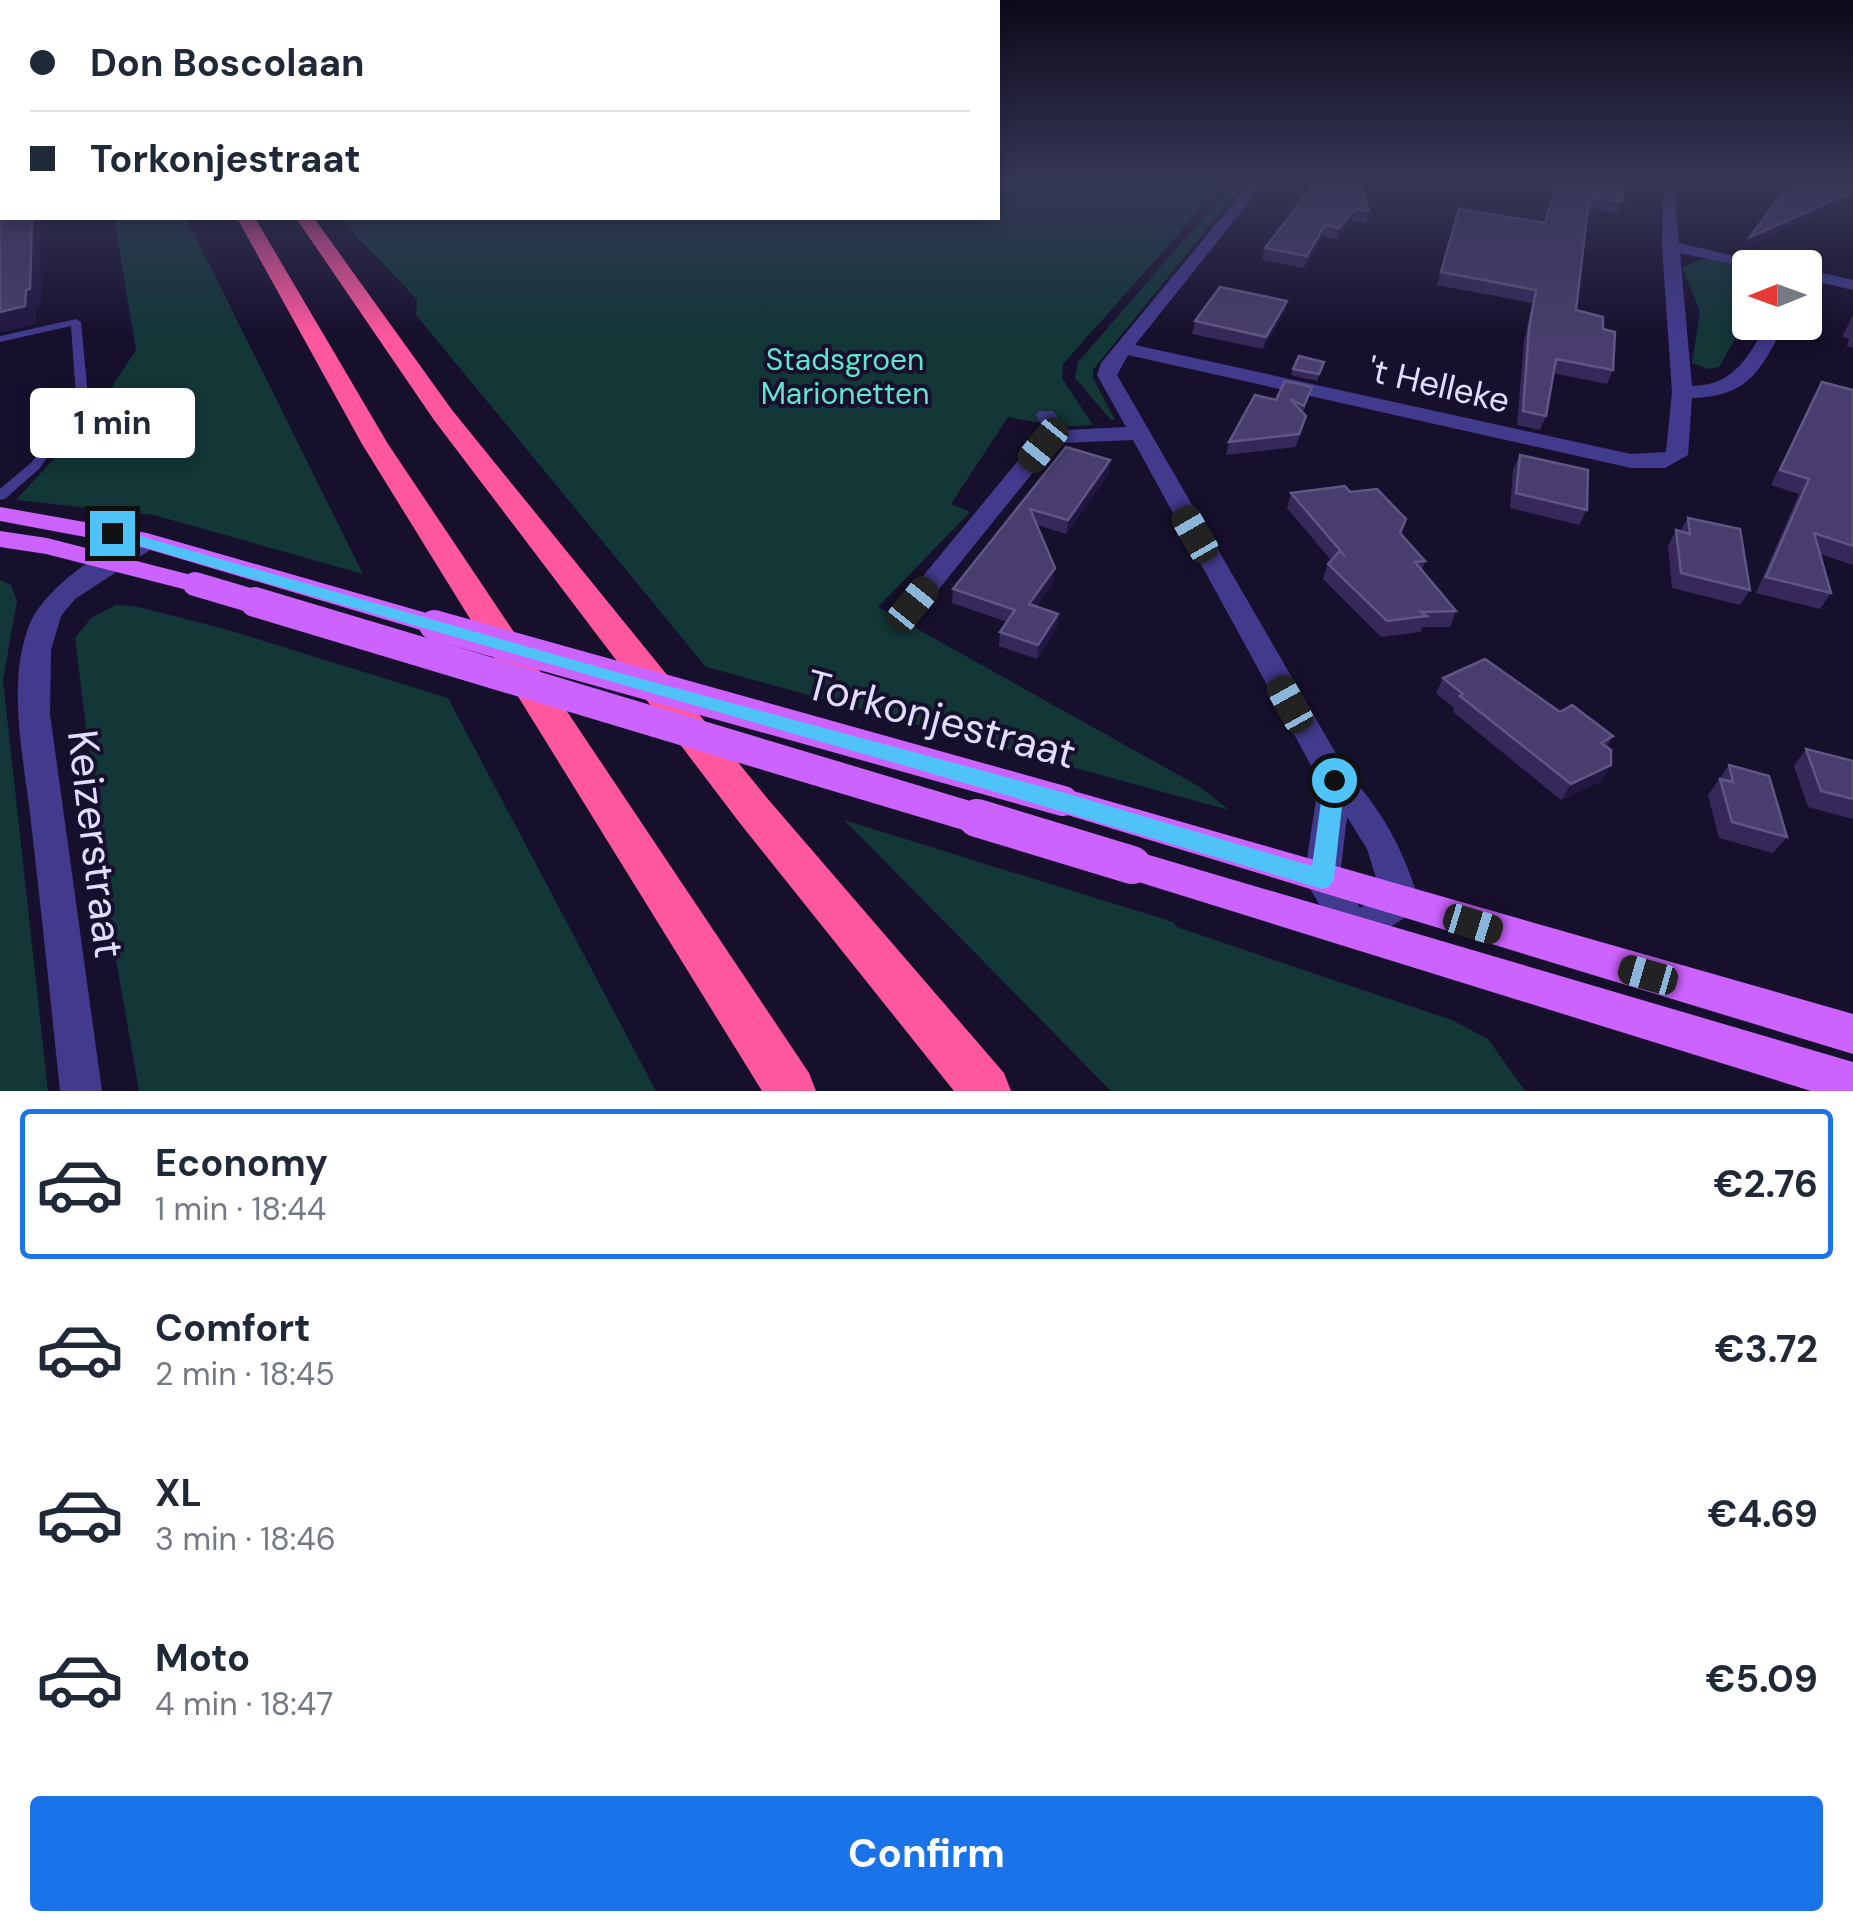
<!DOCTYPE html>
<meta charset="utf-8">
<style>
body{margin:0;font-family:"DM Sans",sans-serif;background:#f2f2f3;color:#1f2937;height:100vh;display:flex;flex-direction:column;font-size:38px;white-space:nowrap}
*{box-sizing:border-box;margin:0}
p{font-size:32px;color:#747a83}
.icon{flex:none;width:55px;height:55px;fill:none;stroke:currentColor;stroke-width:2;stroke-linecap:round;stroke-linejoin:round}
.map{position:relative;height:1091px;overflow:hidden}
.side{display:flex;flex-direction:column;background:#fff;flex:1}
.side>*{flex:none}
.banner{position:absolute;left:0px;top:0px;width:1000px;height:220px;box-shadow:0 5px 15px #0003;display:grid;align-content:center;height:220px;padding:0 30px;background:#fff}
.needle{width:65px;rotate:269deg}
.tools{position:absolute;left:1732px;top:250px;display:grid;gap:20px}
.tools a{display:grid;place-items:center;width:90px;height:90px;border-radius:10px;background:#fff;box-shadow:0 5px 15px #0003;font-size:50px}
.end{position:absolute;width:45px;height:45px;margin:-22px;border:12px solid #4fc3f7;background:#111;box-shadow:0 0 0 5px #111}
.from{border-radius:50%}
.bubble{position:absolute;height:70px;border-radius:10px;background:#fff;box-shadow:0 5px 15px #0003;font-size:32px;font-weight:700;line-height:70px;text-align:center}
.car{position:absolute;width:30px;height:60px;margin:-30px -15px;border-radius:12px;box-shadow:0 0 8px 2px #0007;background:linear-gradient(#222 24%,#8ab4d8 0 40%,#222 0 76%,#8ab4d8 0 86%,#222 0)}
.banner b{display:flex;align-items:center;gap:35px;height:95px;font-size:38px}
.banner b+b{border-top:2px solid #e0e1e3}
.banner i{width:25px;height:25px;background:#1f2937}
ul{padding:18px 0 0;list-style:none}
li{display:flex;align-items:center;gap:30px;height:150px;margin:0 20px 15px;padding:0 10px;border:5px solid transparent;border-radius:10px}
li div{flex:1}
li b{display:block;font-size:38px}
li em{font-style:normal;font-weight:700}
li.on{border-color:#1a73e8}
li>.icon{width:90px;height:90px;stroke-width:1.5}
.action{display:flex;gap:20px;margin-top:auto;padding:20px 30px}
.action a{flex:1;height:115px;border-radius:10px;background:#1a73e8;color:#fff;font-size:40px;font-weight:700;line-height:115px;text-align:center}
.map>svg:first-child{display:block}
.green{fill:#133637}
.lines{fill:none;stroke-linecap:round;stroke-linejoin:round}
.lane{fill:#423a8d;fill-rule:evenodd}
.street{fill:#423a8d;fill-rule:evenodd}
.primary{fill:#cd63ff;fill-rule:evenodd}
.highway{fill:#ff579e;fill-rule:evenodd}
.primary-bridge-far2{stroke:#cd63ff;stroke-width:24}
.primary-bridge-far1{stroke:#cd63ff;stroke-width:30}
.primary-bridge{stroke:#cd63ff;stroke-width:38}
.wall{fill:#36295a}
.shaded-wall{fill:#221741}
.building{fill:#483d6c;stroke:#605683;stroke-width:2.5}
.route{fill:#4fc3f7}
.labels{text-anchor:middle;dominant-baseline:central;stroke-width:8;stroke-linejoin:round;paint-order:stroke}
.far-park-label{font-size:30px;fill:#62e5cc;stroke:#17102d}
.street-label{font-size:35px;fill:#e2dcff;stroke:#17102d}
.near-street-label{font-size:42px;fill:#e2dcff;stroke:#17102d}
</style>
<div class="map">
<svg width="1853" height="1091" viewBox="0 0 1853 1091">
<rect width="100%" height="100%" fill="#17102d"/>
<g class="green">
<path d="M998,182H1225L1063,364L1062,378L1093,425L1063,427L1008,417L951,504L970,512L878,607L1200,787L1229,810L706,667L416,315L417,300C392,271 364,247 341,218H998Z"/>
<path d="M1234,182H1245L1093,370V378L1115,420H1111L1075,378L1078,362Z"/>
<path d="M114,218H186L363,574L154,515L16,500L93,416L136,350Z"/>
<path d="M1701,259H1722L1750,268V313L1719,367L1709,369L1692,363L1700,312L1683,268Z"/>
<path d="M0,580L11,585L17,601L3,680L48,1091H0Z"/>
<path d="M116,605L134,606L225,629L448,698L656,1091H139L111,931L75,638L91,618Z"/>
<path d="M844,820L1173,922L1177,927L1452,1020L1488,1039L1525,1091H1111Z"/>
</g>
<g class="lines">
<path class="lane" d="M76,319L81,322L88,396L40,468L5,499L0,500V489L32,462L76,396L71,326L0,342V336Z"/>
<g class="street">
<path d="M1251,182H1265L1135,345L1631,454L1666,452L1672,392L1662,246L1663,192L1676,186L1683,190L1675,197L1679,243L1786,268H1752L1680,253L1692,386C1735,385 1748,357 1768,322H1786C1761,369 1750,397 1692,398L1688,455L1665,468H1631L1128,355L1117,375L1346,771C1382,810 1404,850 1419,901L1414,912L1355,949L1342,944L1304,878L1319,780L1133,440L1063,443L1051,450L922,610H904L900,604L1035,440L1047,435L1036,415L1039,411H1053L1066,430L1126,427L1097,375L1101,363ZM1347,817L1367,849L1381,894L1360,908L1340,876Z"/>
<path d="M1805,269L1853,280V290L1805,279Z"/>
<path d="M147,533L159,541L156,546L75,599L61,616L51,650L50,714L102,1091H60C51,1004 42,918 32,831C26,768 5,687 29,626C43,588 109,543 147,533Z"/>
</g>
<g class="primary">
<path d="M0,507L147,533L444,618L448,625L444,632L434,634L144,548L0,521Z"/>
<path d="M0,531L47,538L195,576L208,584L195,592L46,554L0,547Z"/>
<path d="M1063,788L1853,1014V1054L1051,810L1047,801L1051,792Z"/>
<path d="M1132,850L1853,1062V1091H1811L1132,880L1120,876L1114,865L1120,854Z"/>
</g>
<g class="highway">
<path d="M237,218H255L388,444L809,1073L816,1091H762L362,444Z"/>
<path d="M296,218H314L452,410L767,798L1004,1073L1011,1091H954L739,822L434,420Z"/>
</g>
<path class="primary-bridge-far2" d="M195,584L263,604"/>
<g class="primary-bridge-far1">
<path d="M255,602L985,821"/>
<path d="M434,625L1063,801"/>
</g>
<path class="primary-bridge" d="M977,818L1132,865"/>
</g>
<g class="wall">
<path d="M1316,182L1369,211L1366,223L1352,220L1337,239L1322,237L1304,268L1262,260L1265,248Z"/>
<path d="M1556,182H1624L1623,201L1618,212L1587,210L1576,310L1603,329L1613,370L1607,384L1553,373L1546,416L1540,430L1517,425L1524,342L1532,303L1437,285L1459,209L1544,222Z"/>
<path d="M1287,301L1284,313L1263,349L1192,334L1195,321Z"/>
<path d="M1853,315V348L1847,346L1849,339L1842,337Z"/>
<path d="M1293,369H1322L1317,381L1291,375Z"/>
<path d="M1822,382L1853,390V565L1820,554L1831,593L1820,609L1756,593L1799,494L1771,485L1814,396Z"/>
<path d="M1312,387L1303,412V429L1295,447L1226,455L1229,442Z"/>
<path d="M1066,447L1109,473L1066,534L1037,525L1054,582L1037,606L1058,614L1057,628L1037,659L999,646L1000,632L1007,622L952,603L953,589Z"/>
<path d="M1520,455L1587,510L1579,525L1510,508L1513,469Z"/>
<path d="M1291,493L1401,534L1425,561L1422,569L1456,611L1450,627H1422L1421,632L1381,637L1323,579L1328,564L1331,560L1287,508Z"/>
<path d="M1688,518L1750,590L1740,605L1672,588L1668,546L1676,530L1680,531Z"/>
<path d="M1443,678L1560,712L1613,736L1606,747L1611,765L1601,781L1561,800L1453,712L1454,708L1436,693Z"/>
<path d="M1806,749L1853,761V819L1808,807L1794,766Z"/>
<path d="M1729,765L1787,837L1773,853L1719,838L1708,795Z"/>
</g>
<g class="shaded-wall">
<path d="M1853,192V200L1744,248L1750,237Z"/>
<path d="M1355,209L1352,220L1337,239L1339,228Z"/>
<path d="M32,218H41V307L36,308V324L0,333V312L26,290Z"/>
<path d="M1325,225L1322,237L1304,268L1307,256Z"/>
<path d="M1287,301L1284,313L1263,349L1266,337Z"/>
<path d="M1110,460L1109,473L1066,534L1068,520Z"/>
<path d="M1055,568L1054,582L1028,618L1029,604Z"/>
<path d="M1058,614L1057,628L1037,659L1038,645Z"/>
<path d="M1611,765L1601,781L1561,800L1571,784Z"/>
</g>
<g class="building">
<path d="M0,182H2V218H32L30,289L26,290L25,306L0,312Z"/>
<path d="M1316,182H1360L1369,211L1355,209L1339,228L1325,225L1307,256L1265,248Z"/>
<path d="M1557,182H1624L1623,201L1589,199L1576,310L1603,317V329L1615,332L1613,370L1556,359L1546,416L1523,411L1529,329L1536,290L1441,272L1459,209L1545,223Z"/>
<path d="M1812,182H1853V192L1750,237L1782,194Z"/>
<path d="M1220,287L1287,301L1266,337L1195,321Z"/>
<path d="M1299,356L1324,362L1319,374L1293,369Z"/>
<path d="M1285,381L1312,387L1304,406L1290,399L1306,416L1299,434L1229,442L1255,395L1276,400Z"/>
<path d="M1822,382L1853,390V546L1814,533L1831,593L1766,577L1809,479L1780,470Z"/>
<path d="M1066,447L1110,460L1068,520L1030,509L1055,568L1029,604L1058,614L1038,645L1000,632L1015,610L953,589Z"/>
<path d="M1520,455L1588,470L1587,510L1516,493Z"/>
<path d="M1345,486L1350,492L1377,489L1406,519L1400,533L1425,561L1415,562L1456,611L1421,612L1427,616L1387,621L1328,564L1340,551L1345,556L1291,493Z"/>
<path d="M1688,518L1740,529L1750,590L1681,573L1676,530L1690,534Z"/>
<path d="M1485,659L1560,712L1572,705L1613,736L1601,743L1611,750V765L1571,784L1460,696L1463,694L1443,678Z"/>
<path d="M1806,749L1853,761V799L1821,791Z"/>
<path d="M1729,765L1769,776L1787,837L1732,822L1720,779L1733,782Z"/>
</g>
<linearGradient id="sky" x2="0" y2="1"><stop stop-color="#0d0919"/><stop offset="0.54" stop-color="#363757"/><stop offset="1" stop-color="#363757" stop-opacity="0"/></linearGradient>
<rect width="1853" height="335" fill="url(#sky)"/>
<path class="route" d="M112,528L616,672L1062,792L1312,866L1324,780L1334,772L1345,780L1334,878L1330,886L1322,889C918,766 511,655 106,536L104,533Z"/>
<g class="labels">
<g class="far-park-label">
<text x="845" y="359">Stadsgroen<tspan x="845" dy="34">Marionetten</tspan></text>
</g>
<g class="street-label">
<text transform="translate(1439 385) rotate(13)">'t Helleke</text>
</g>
<g class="near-street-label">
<text transform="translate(941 719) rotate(15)">Torkonjestraat</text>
<text transform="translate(96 844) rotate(83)">Keizerstraat</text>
</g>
</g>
</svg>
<div class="tools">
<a><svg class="needle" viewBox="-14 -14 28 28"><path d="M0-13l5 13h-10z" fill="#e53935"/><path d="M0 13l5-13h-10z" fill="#747a83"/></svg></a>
</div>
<i class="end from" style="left:1334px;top:780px"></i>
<i class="end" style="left:112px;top:533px"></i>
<div class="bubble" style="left:30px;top:388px;width:165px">1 min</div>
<i class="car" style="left:1043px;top:445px;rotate:219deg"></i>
<i class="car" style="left:1195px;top:534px;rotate:330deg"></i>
<i class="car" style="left:913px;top:604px;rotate:39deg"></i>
<i class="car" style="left:1290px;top:704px;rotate:331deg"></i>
<i class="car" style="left:1473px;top:924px;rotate:107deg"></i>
<i class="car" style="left:1648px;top:975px;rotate:286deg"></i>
<div class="banner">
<b><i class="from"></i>Don Boscolaan</b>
<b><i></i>Torkonjestraat</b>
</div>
</div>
<section class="side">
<ul>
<li class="on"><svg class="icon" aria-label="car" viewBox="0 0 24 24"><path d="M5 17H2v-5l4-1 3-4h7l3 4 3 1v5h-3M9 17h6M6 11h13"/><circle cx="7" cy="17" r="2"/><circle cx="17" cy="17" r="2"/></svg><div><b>Economy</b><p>1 min · 18:44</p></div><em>€2.76</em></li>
<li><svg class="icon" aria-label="car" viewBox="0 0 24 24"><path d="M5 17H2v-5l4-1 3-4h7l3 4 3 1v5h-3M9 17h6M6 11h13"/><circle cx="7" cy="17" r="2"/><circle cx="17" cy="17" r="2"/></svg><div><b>Comfort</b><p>2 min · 18:45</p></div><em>€3.72</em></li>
<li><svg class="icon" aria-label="car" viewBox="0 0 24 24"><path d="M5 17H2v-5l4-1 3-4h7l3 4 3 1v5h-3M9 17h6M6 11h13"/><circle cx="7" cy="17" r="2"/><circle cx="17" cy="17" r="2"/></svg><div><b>XL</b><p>3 min · 18:46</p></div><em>€4.69</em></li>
<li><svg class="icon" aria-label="car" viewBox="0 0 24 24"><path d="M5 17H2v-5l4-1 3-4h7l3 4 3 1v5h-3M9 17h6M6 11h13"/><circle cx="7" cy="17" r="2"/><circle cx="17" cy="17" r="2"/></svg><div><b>Moto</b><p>4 min · 18:47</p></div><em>€5.09</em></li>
</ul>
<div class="action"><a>Confirm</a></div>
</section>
